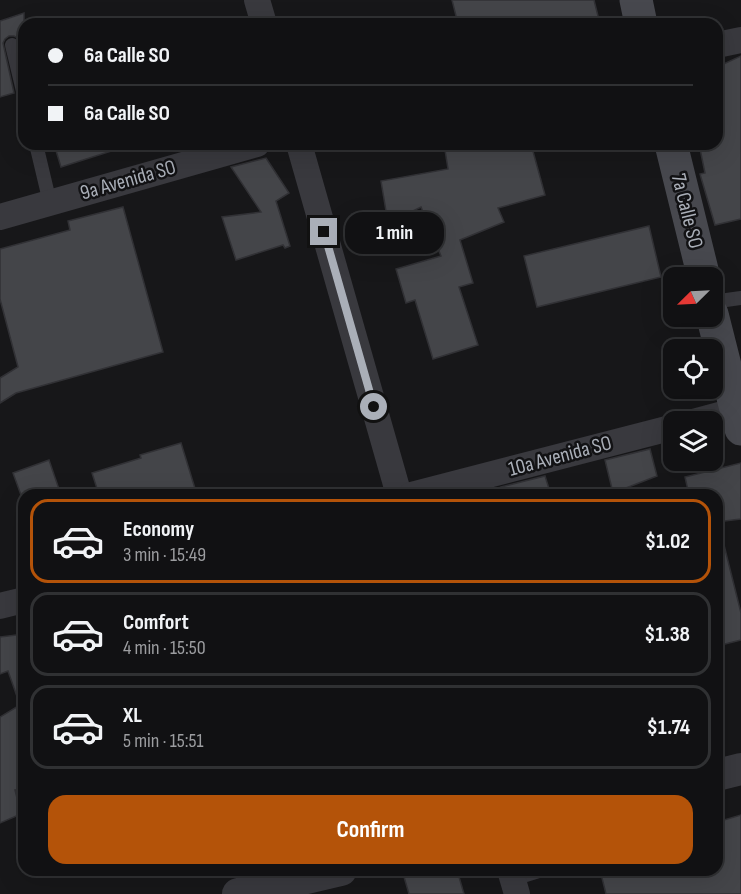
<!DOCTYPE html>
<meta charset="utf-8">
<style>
body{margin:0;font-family:"Sofia Sans Condensed",sans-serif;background:#1e1f21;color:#f1f3f6;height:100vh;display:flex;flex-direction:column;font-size:22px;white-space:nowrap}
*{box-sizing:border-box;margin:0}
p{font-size:20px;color:#9c9da0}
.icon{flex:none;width:33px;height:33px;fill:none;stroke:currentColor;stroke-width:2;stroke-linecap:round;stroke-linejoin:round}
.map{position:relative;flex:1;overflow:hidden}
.sheet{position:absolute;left:18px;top:489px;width:705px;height:387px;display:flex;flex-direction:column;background:#111113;border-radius:18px;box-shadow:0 6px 24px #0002,0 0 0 2px #303133}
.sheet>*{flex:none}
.guide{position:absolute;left:18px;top:18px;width:705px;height:132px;border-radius:18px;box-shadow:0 6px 24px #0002,0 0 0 2px #303133;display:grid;align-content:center;height:132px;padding:0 30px;background:#111113}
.needle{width:39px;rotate:246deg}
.buttons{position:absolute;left:663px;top:267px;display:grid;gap:12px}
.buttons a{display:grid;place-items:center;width:60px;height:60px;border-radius:12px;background:#111113;box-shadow:0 6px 24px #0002,0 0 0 2px #303133;font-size:30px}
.end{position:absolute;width:27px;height:27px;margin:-14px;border:8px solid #aaafb8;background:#111;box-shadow:0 0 0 3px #111}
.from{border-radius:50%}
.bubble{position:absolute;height:42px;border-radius:18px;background:#111113;box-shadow:0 6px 24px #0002,0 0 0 2px #303133;font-size:20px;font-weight:700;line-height:42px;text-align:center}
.guide b{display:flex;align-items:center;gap:21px;height:57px;font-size:22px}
.guide b+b{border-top:2px solid #303133}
.guide i{width:15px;height:15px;background:#f1f3f6}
ul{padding:10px 0 0;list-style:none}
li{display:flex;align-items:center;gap:18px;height:84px;margin:0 12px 9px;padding:0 18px;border:3px solid #303133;border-radius:18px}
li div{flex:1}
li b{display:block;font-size:22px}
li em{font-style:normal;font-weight:700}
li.active{border-color:#b45309}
li>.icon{width:54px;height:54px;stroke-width:1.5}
.button{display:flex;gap:12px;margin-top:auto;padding:12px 30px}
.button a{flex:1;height:69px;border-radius:18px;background:#b45309;color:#fff;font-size:24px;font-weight:700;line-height:69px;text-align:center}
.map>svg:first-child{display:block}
.building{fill:#444549;stroke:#313135;stroke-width:1.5}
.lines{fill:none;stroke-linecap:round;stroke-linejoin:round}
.service{stroke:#39393e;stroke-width:14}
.minor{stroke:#39393e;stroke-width:26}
.tertiary{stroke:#39393e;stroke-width:32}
.secondary{stroke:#47484e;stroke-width:33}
.route{stroke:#aaafb8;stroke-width:8}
.labels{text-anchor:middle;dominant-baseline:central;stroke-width:5;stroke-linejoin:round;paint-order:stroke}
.street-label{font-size:21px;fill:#aaafb8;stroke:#121214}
</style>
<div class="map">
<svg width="741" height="894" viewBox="0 0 741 894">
<rect width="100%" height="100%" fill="#171719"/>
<g class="building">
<path d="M452,0H594L600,24H458Z"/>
<path d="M24,13V56L21,43L18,38L14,36H9L5,39L3,43L14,93L0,97V21Z"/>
<path d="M741,56V219L715,225L700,174L705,173L699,144H717V67Z"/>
<path d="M54,144H121V148L61,167Z"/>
<path d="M444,144H531L545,195L498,208L504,222L460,240L473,283L459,287L478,345L433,359L415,300L406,303L396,269L441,256L421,207L388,223L381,181L448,169Z"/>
<path d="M266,158L289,193L276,201L290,246L285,248L283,245L236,260L222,217L261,212L231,167Z"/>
<path d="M123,207L163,352L16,393L0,403V378L18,367L0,299V249L70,230L68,221Z"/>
<path d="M649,226L661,277L537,307L524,256Z"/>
<path d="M181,443L197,495H99L92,473L141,458L140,455Z"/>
<path d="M650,449L657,476L613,493L605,460Z"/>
<path d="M49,460L61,495H21L13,473Z"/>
<path d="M741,463V519L717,522V495H689L685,477Z"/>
<path d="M545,476L551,495H484L501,487Z"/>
<path d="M724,545L741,613V640L717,646V546Z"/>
<path d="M24,634V789L15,790L21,814L0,823V717L20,705L8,671L0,674V637Z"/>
<path d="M741,815V894H606L600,870H717V822Z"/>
<path d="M402,870H457L464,894H409Z"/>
</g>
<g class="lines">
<g class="service">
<path d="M12,45L24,95"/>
<path d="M36,144L50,203"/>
<path d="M712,302L741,298"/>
<path d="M513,879L542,870"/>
</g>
<g class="minor">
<path d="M257,0L264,24"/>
<path d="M717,45L741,40"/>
<path d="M299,144L399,495"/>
<path d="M0,217L257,144"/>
<path d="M693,422L741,409"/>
<path d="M411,495L674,427"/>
<path d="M0,606L24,600"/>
<path d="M510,870L517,894"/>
</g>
<g class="tertiary">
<path d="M717,775L741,769"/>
<path d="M238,894L341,870"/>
</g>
<g class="secondary">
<path d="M636,0L641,24"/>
<path d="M671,144L704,278"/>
<path d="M712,314L741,429"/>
</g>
</g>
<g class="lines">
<path class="route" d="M324,232L374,407"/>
</g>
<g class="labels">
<g class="street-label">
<text transform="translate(128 180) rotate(-16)">9a Avenida SO</text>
<text transform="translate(687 211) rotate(76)">7a Calle SO</text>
<text transform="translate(560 456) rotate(-15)">10a Avenida SO</text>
</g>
</g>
</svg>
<div class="buttons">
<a><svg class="needle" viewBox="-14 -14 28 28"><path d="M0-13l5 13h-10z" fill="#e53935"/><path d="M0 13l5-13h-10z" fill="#9c9da0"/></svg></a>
<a><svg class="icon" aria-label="locate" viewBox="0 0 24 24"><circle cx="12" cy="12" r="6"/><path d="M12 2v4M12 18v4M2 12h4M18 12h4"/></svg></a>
<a><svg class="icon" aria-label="layers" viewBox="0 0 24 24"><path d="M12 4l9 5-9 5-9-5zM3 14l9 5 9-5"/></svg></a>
</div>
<i class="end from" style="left:374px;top:407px"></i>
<i class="end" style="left:324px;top:232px"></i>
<div class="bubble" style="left:345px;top:212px;width:99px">1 min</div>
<div class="guide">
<b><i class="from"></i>6a Calle SO</b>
<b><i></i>6a Calle SO</b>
</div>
<section class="sheet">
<ul>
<li class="active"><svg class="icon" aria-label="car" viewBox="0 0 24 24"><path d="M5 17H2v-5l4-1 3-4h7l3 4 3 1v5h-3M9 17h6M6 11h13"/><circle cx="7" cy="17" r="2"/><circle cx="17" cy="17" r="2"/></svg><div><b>Economy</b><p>3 min · 15:49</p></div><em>$1.02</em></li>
<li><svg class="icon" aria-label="car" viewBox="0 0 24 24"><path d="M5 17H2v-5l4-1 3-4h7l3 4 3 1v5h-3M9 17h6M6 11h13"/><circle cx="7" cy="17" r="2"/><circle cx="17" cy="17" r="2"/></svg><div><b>Comfort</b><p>4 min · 15:50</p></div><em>$1.38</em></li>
<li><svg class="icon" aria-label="car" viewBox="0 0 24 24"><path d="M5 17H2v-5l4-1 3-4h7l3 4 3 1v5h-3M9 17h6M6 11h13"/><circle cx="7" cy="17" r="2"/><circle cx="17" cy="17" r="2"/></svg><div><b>XL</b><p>5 min · 15:51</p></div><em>$1.74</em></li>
</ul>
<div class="button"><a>Confirm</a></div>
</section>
</div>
